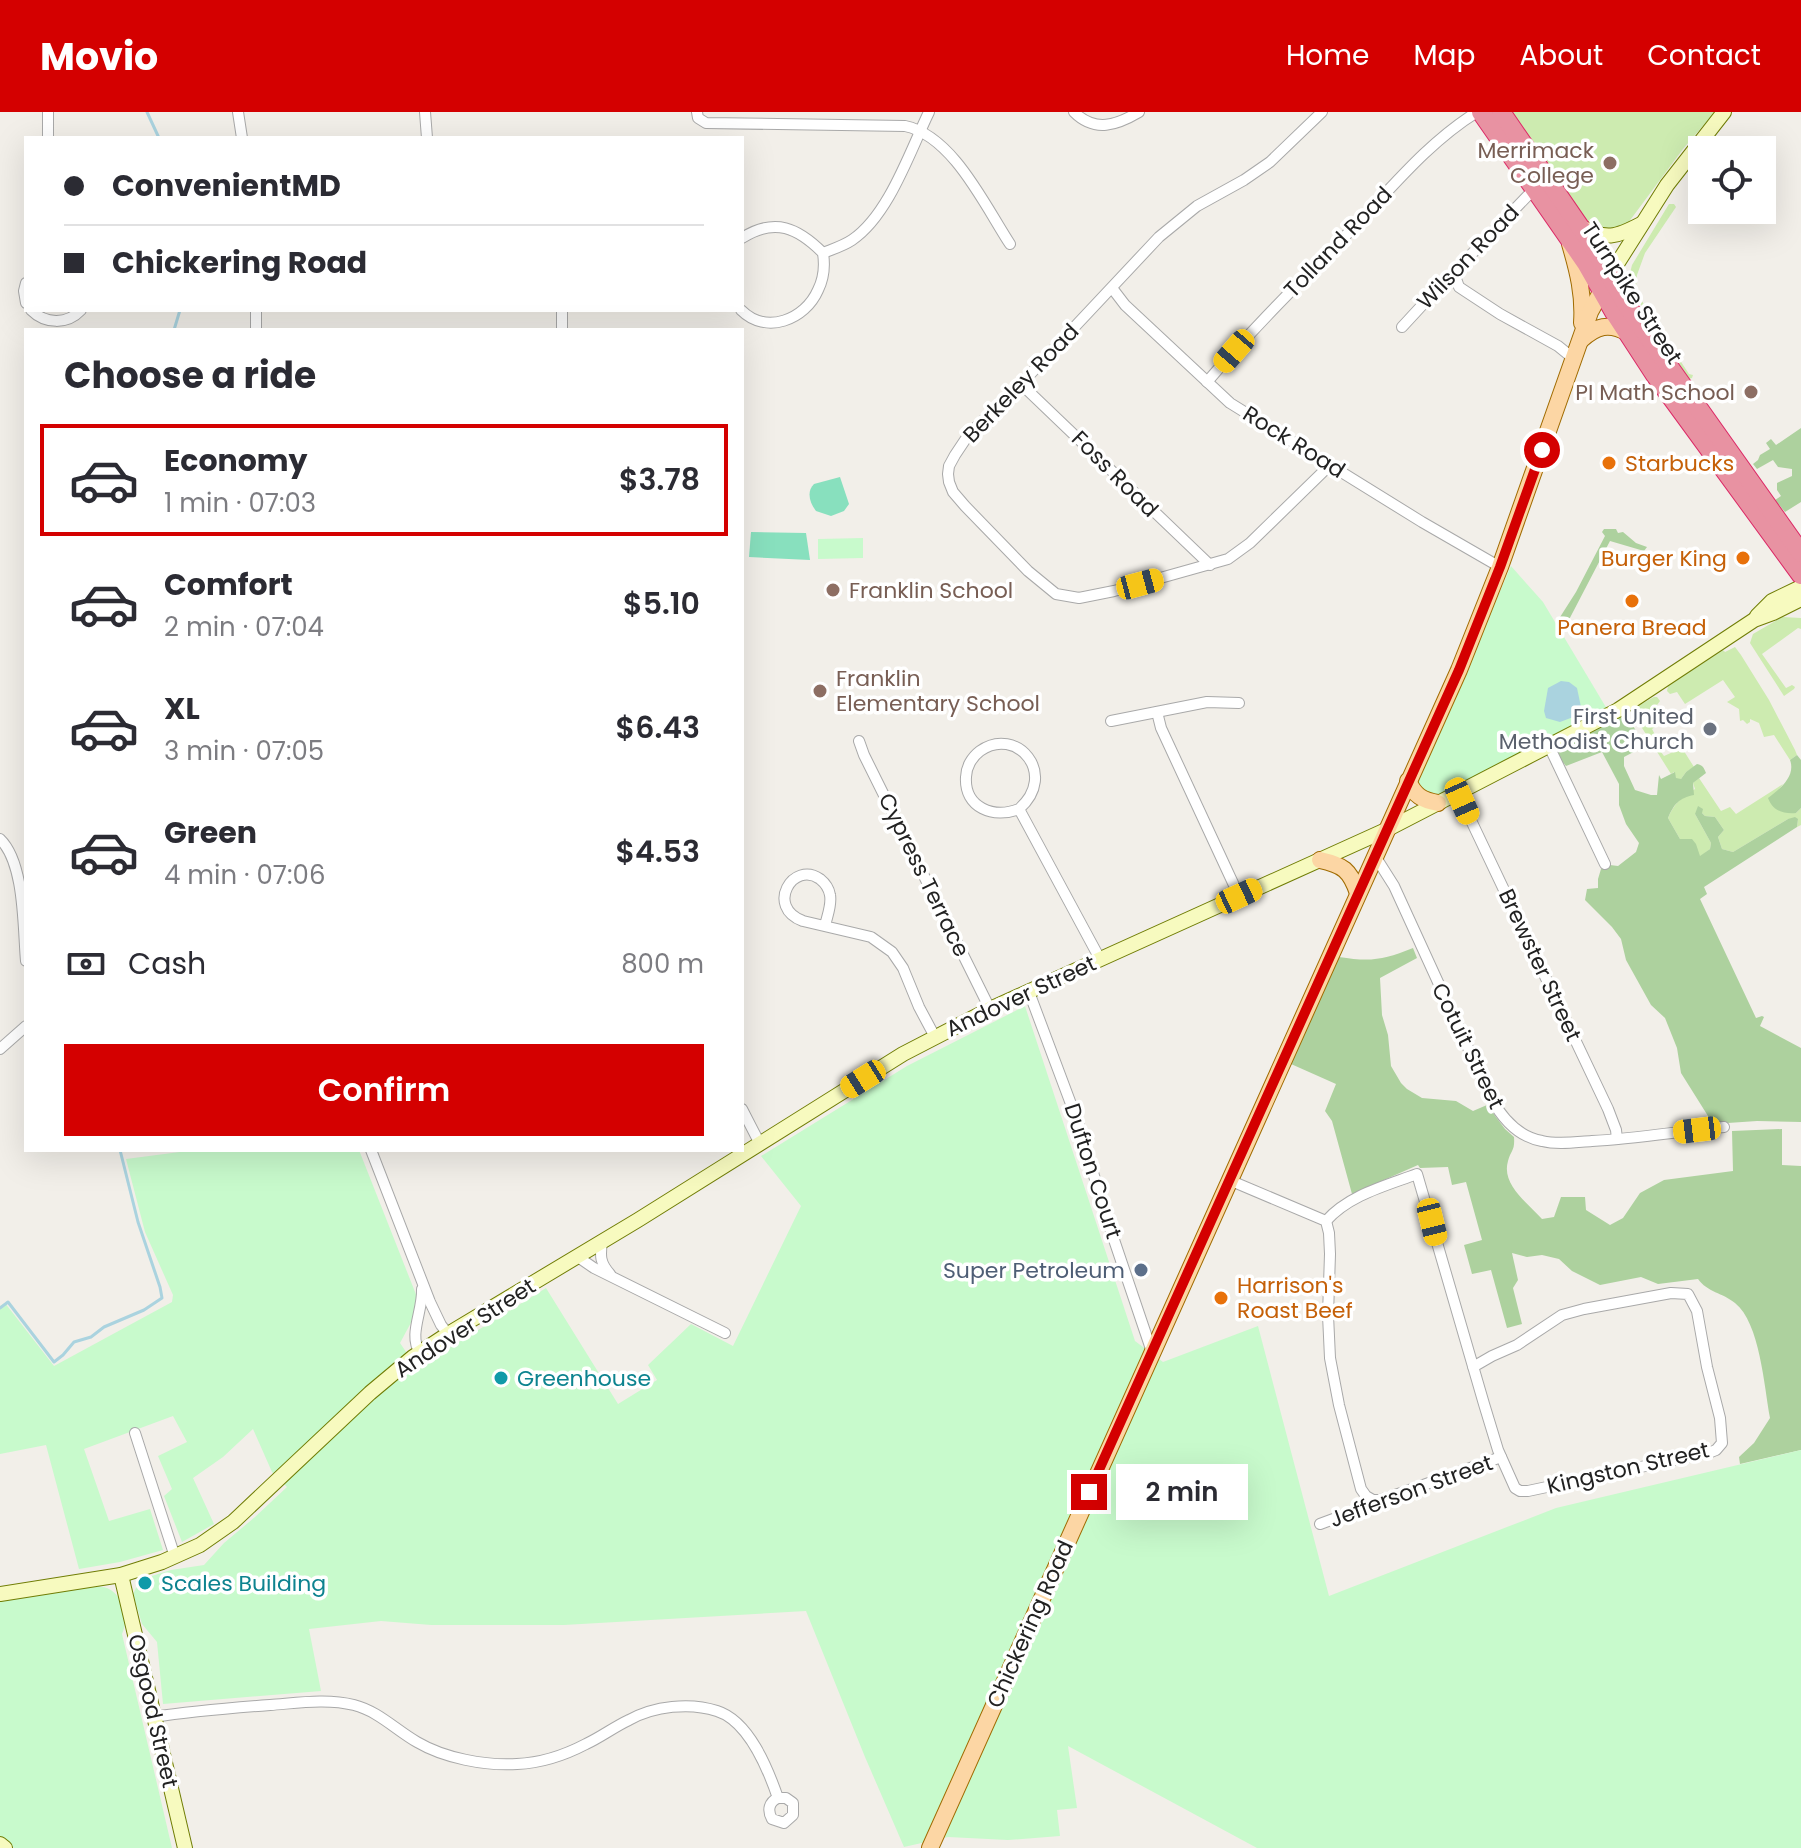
<!DOCTYPE html>
<meta charset="utf-8">
<style>
body{margin:0;font-family:Poppins,sans-serif;background:#f2f2f3;color:#2b2b33;height:100vh;display:flex;flex-direction:column;font-size:30px;white-space:nowrap}
*{box-sizing:border-box;margin:0}
p{font-size:26px;color:#7c7c81}
.icon{flex:none;width:44px;height:44px;fill:none;stroke:currentColor;stroke-width:2;stroke-linecap:round;stroke-linejoin:round}
.map{position:relative;flex:1;overflow:hidden}
.panel{position:absolute;left:24px;top:216px;width:720px;height:824px;display:flex;flex-direction:column;background:#fff;border-radius:0px;box-shadow:0 8px 32px #0002}
.panel>*{flex:none}
.top-card{position:absolute;left:24px;top:24px;width:720px;height:176px;border-radius:0px;box-shadow:0 8px 32px #0002;display:grid;align-content:center;height:176px;padding:0 40px;background:#fff}
.controls{position:absolute;left:1688px;top:24px;display:grid;gap:16px}
.controls a{display:grid;place-items:center;width:88px;height:88px;border-radius:0px;background:#fff;box-shadow:0 8px 32px #0002;font-size:40px}
.end{position:absolute;width:36px;height:36px;margin:-18px;border:10px solid #d40000;background:#fff;box-shadow:0 0 0 4px #fff}
.from{border-radius:50%}
.bubble{position:absolute;height:56px;border-radius:0px;background:#fff;box-shadow:0 8px 32px #0002;font-size:26px;font-weight:600;line-height:56px;text-align:center}
.car{position:absolute;width:24px;height:48px;margin:-24px -12px;border-radius:10px;box-shadow:0 0 6px 2px #0007;background:linear-gradient(#f5c518 24%,#345 0 40%,#f5c518 0 76%,#345 0 86%,#f5c518 0)}
.top-card b{display:flex;align-items:center;gap:28px;height:76px;font-size:30px}
.top-card b+b{border-top:2px solid #e1e1e2}
.top-card i{width:20px;height:20px;background:#2b2b33}
ul{padding:0;list-style:none}
li{display:flex;align-items:center;gap:24px;height:112px;margin:0 16px 12px;padding:0 24px;border:4px solid transparent;border-radius:0px}
li div{flex:1}
li b{display:block;font-size:30px}
li em{font-style:normal;font-weight:600}
li.current{border-color:#d40000}
li>.icon{width:72px;height:72px;stroke-width:1.5}
h2{padding:0 40px;font-size:36px;line-height:96px}
.pay{display:flex;align-items:center;gap:20px;height:88px;padding:0 40px;font-size:30px}
.pay p{margin-inline-start:auto}
.primary-button{display:flex;gap:16px;margin-top:auto;padding:16px 40px}
.primary-button a{flex:1;height:92px;border-radius:0px;background:#d40000;color:#fff;font-size:32px;font-weight:600;line-height:92px;text-align:center}
header{display:flex;align-items:center;gap:48px;box-sizing:border-box;height:112px;padding:0 40px;background:#d40000;color:#fff}
header strong{font-size:38px}
nav{display:flex;gap:44px;margin-inline-start:auto;font-size:28px}
.map>svg:first-child{display:block}
.grass{fill:#cdebb0}
.forest{fill:#add19e}
.park{fill:#c8facc}
.pitch{fill:#88e0be}
.water{fill:#aad3df}
.lines{fill:none;stroke-linecap:round;stroke-linejoin:round}
.stream{stroke:#aad3df;stroke-width:3}
.street-casing{stroke:#a9a9a9;stroke-width:12}
.secondary-casing{stroke:#707d05;stroke-width:16}
.primary-casing{stroke:#a06b00;stroke-width:18}
.highway-casing{stroke:#dc2a67;stroke-width:20}
.street{stroke:#fff;stroke-width:10}
.secondary{stroke:#f7fabf;stroke-width:14}
.primary{stroke:#fcd6a4;stroke-width:16}
.highway{stroke:#e892a2;stroke-width:18}
.route{stroke:#d40000;stroke-width:10}
.education-dot{fill:#8d6e63;stroke:#fff;stroke-width:3}
.food-dot{fill:#e8710a;stroke:#fff;stroke-width:3}
.worship-dot{fill:#6b7280;stroke:#fff;stroke-width:3}
.service-dot{fill:#5c6f8a;stroke:#fff;stroke-width:3}
.culture-dot{fill:#0f9aa8;stroke:#fff;stroke-width:3}
.labels{text-anchor:middle;dominant-baseline:central;stroke-width:7;stroke-linejoin:round;paint-order:stroke}
.education-label{font-size:22px;fill:#785e54;stroke:#fff;text-anchor:end}
.street-label{font-size:22px;fill:#222;stroke:#fff}
.food-label{font-size:22px;fill:#c56008;stroke:#fff;text-anchor:start}
.worship-label{font-size:22px;fill:#5b616d;stroke:#fff;text-anchor:end}
.service-label{font-size:22px;fill:#4e5e75;stroke:#fff;text-anchor:end}
.culture-label{font-size:22px;fill:#0d838f;stroke:#fff;text-anchor:start}
</style>
<header>
<strong>Movio</strong>
<nav><a>Home</a><a>Map</a><a>About</a><a>Contact</a></nav>
</header>
<div class="map">
<svg width="1801" height="1736" viewBox="0 0 1801 1736">
<rect width="100%" height="100%" fill="#f2efe9"/>
<g class="grass">
<path d="M1512,0H1715L1683,37L1628,111C1613,123 1596,117 1584,105Z"/>
<path d="M1669,92H1674L1676,95L1645,141L1637,163L1636,175L1637,181L1654,209L1689,262L1693,263L1692,266L1689,267L1634,182L1629,165L1632,153Z"/>
<path d="M1782,505L1801,506V517L1798,516L1762,542L1786,576L1792,573L1795,575L1794,577L1784,584L1750,531L1753,522Z"/>
<path d="M1735,535L1741,543L1769,588L1795,638L1797,643L1790,648L1774,623L1764,625L1759,611L1750,607V610L1747,612L1743,608L1740,609L1739,597L1727,590L1735,585L1723,568L1685,592L1677,580L1670,582L1667,579L1668,574L1723,538L1725,540Z"/>
<path d="M1654,585H1657L1660,589L1657,593L1665,605L1663,610L1652,617L1663,638L1661,640L1664,644L1682,636L1694,655L1686,660L1681,667H1676L1674,660L1671,662L1632,600L1634,596Z"/>
<path d="M1699,666L1721,699L1730,695L1736,702L1783,672L1777,680L1796,701L1801,696V713L1797,715L1798,707H1788L1733,740L1722,737L1718,725L1724,718L1715,705L1705,704L1702,701L1695,702L1711,731L1710,737L1700,745L1696,737L1680,727L1668,706C1674,692 1681,685 1695,677L1693,671Z"/>
</g>
<g class="forest">
<path d="M1801,316V390L1785,400L1775,388L1781,384L1777,378V371L1792,364V357L1778,355L1773,348L1757,357L1753,352L1758,348L1760,343L1770,337L1766,331L1771,327L1776,333Z"/>
<path d="M1604,417H1616L1618,421L1623,420L1636,431L1647,435L1644,439L1610,429L1561,523L1555,513L1576,480L1605,424L1602,420Z"/>
<path d="M1626,602L1645,634L1624,645V654L1635,678L1651,683H1657L1659,663L1661,667L1675,660L1676,666L1681,667L1686,660L1697,652C1703,653 1704,656 1706,661L1693,671L1694,683C1679,686 1674,692 1668,706L1680,727H1692L1696,732L1700,744L1710,737L1711,731L1695,702L1698,694L1703,697L1702,701L1705,704L1715,705L1724,718L1718,725L1722,737L1733,740L1788,707L1795,705L1798,707L1797,715L1704,775L1707,782L1700,787L1756,906L1762,904L1764,905L1760,914L1801,936V1010L1757,1009L1713,1012L1681,961L1677,936L1665,906L1651,893L1626,848L1621,827L1612,815L1585,788L1587,777L1598,776V767L1601,757L1610,753L1618,754L1636,740L1639,731L1626,712L1619,693V672L1602,640L1566,654C1562,649 1557,644 1559,637C1562,624 1613,607 1626,602Z"/>
<path d="M1797,643L1801,648V696L1796,701C1783,702 1773,699 1768,686C1780,677 1796,664 1790,648Z"/>
<path d="M1413,836L1417,846L1380,866L1382,903L1388,923L1391,954L1401,971L1407,977L1422,986L1456,989L1473,999L1487,993L1505,1017L1514,1025C1515,1039 1511,1038 1508,1049C1501,1073 1528,1091 1542,1107L1554,1105L1561,1085H1585L1586,1098L1610,1113L1623,1106L1640,1081L1664,1068L1733,1059L1732,1019L1782,1017V1053L1801,1054V1338L1740,1352L1739,1345L1754,1331L1770,1306C1764,1274 1760,1211 1735,1191C1723,1181 1707,1180 1698,1167L1658,1172L1641,1165L1600,1173L1572,1159L1559,1147L1542,1143L1527,1145L1512,1141L1518,1168L1513,1176L1522,1212L1507,1216L1491,1158L1472,1162L1464,1133L1482,1128L1466,1070L1452,1073L1448,1055L1420,1056L1418,1053L1352,1082L1332,1009L1325,999L1336,972L1291,952L1339,845C1371,850 1383,848 1413,836Z"/>
</g>
<g class="park">
<path d="M863,426V446L818,447V427Z"/>
<path d="M1511,454L1543,490L1607,597L1445,681L1433,685L1422,680L1417,670Z"/>
<path d="M1025,894L1135,1229L1163,1250L1258,1214L1329,1484L1556,1396L1801,1338V1736H1257L1068,1634L1077,1696L1057,1698L1060,1724L1008,1728L948,1725L904,1735L865,1645L806,1499L564,1513H431L381,1509L309,1517L321,1579L163,1592L157,1530L142,1512L133,1482L138,1472L142,1467L171,1458L204,1453L224,1431L255,1405L287,1375L272,1360L253,1317L223,1345L193,1366L214,1412L182,1430L164,1384L172,1377L158,1344L187,1330L173,1304L84,1337L109,1409L150,1397L163,1438L120,1450L79,1457L46,1333L0,1342V1194L5,1191L54,1254L172,1190L173,1183L145,1120L126,1047L195,1038H359L417,1185L414,1205L400,1231L417,1256L546,1176L618,1292L657,1268L648,1253L691,1212L733,1234L801,1094L761,1044L907,954Z"/>
<path d="M94,1474C97,1474 105,1475 107,1476C124,1483 129,1507 122,1522L172,1736H14L0,1724V1489Z"/>
</g>
<g class="pitch">
<path d="M840,365L849,392L844,399L831,404L816,399C810,391 806,380 814,372Z"/>
<path d="M751,420L806,421L810,448L749,445Z"/>
</g>
<path class="water" d="M1561,569L1569,570L1577,576L1581,595L1576,604L1560,610L1546,606L1544,599L1548,576Z"/>
<g class="lines">
<g class="stream">
<path d="M147,0L159,26"/>
<path d="M174,218L180,198"/>
<path d="M0,1196L8,1190L54,1250L63,1243L74,1230L91,1225L104,1215L144,1198L162,1186L160,1175L138,1110L120,1038"/>
</g>
<g class="street-casing">
<g id="street">
<path d="M48,0V26"/>
<path d="M238,0L242,26"/>
<path d="M425,0L427,26"/>
<path d="M697,0L698,6L706,11L905,14C953,24 985,94 1010,132"/>
<path d="M1074,0C1095,21 1117,13 1139,0"/>
<path d="M1322,0L1270,50L1244,68L1197,94L1159,125L1021,272L969,322L955,343L949,354L948,362L949,370L953,380L965,394L1028,459L1056,482L1079,486L1114,479L1228,447L1250,431L1330,353"/>
<path d="M823,141C833,137 843,134 852,128C889,103 910,39 929,0"/>
<path d="M1455,164L1459,175L1465,179L1500,202L1558,234L1574,247"/>
<path d="M26,171L24,179L26,191"/>
<path d="M1112,176L1125,193L1230,291L1422,410L1500,455"/>
<path d="M31,198C45,212 67,213 81,198"/>
<path d="M741,198C766,223 805,208 818,178C824,166 825,154 823,141C798,116 775,105 742,126"/>
<path d="M1402,215L1426,189L1455,164L1462,152L1535,76"/>
<path d="M256,218V198"/>
<path d="M562,218V198"/>
<path d="M1207,270C1254,215 1305,165 1356,113C1394,73 1429,30 1477,0"/>
<path d="M1021,272L1210,453"/>
<path d="M1157,600L1161,616L1239,784"/>
<path d="M1111,609L1207,590L1239,591"/>
<path d="M859,629L864,643L990,897"/>
<path d="M1549,634L1605,752"/>
<path d="M1458,681L1608,997L1616,1018L1617,1027"/>
<path d="M1019,697C994,707 964,696 966,665C966,655 972,645 980,639C1016,613 1059,662 1019,697L1100,847"/>
<path d="M0,727C25,751 23,816 26,849"/>
<path d="M1375,744L1394,774L1491,986C1502,1006 1519,1025 1542,1029C1558,1033 1576,1030 1592,1029C1636,1027 1680,1019 1724,1015"/>
<path d="M825,814C827,804 832,793 830,783C829,777 825,771 820,767C793,748 765,795 803,809L871,825L892,840L903,856L919,895L935,925"/>
<path d="M1029,880L1077,1008L1109,1113L1152,1240"/>
<path d="M0,937L26,914"/>
<path d="M742,997L760,1032"/>
<path d="M371,1038L430,1190L441,1213L448,1222"/>
<path d="M1229,1068L1326,1109L1329,1121L1330,1142L1328,1203L1330,1246L1339,1293L1361,1377L1366,1384L1373,1388"/>
<path d="M1326,1109C1349,1083 1385,1074 1417,1062L1484,1292L1498,1338L1515,1376L1520,1379H1528L1711,1340L1716,1338L1722,1331L1720,1306L1707,1255L1697,1199L1688,1182L1671,1181L1584,1197L1562,1203L1517,1233L1492,1244L1473,1255"/>
<path d="M602,1130C600,1144 600,1151 610,1162"/>
<path d="M578,1145L594,1156L725,1221"/>
<path d="M420,1241C408,1223 423,1199 422,1177"/>
<path d="M135,1321L175,1445"/>
<path d="M1320,1412L1347,1402L1373,1388H1380L1404,1380L1501,1345"/>
<path d="M154,1605C193,1599 231,1596 270,1593C297,1591 327,1586 354,1593C378,1599 396,1618 417,1630C444,1646 485,1654 517,1652C541,1651 565,1643 586,1632C601,1625 614,1615 629,1608C654,1594 690,1590 717,1599C749,1609 768,1657 778,1686H786L793,1691V1703L784,1711L772,1707C767,1698 769,1690 778,1686"/>
</g>
</g>
<g class="secondary-casing">
<g id="secondary">
<path d="M1580,114C1606,129 1616,125 1641,112"/>
<path d="M1610,163L1667,73L1724,0"/>
<path d="M1757,504L1772,489L1801,475"/>
<path d="M121,1463L185,1736"/>
<path d="M0,1482L121,1463L162,1450L200,1433L233,1410L370,1281L413,1245L448,1222L638,1108L903,942L990,897L1386,718L1618,598L1754,508L1773,501L1801,487"/>
<path d="M0,1732L5,1736"/>
</g>
</g>
<g class="primary-casing">
<g id="primary">
<path d="M1570,132C1578,159 1584,183 1582,211"/>
<path d="M1581,228C1596,214 1609,210 1628,221"/>
<path d="M1408,669C1415,684 1422,688 1438,691"/>
<path d="M1320,748C1343,753 1350,758 1358,781"/>
<path d="M930,1736L1459,558L1500,455L1590,200L1606,171"/>
</g>
</g>
<g class="highway-casing">
<g id="highway">
<path d="M1481,0L1586,151L1614,200L1655,263L1801,463"/>
<path d="M1501,0L1589,128L1626,192L1651,229L1801,441"/>
</g>
</g>
<use href="#street" class="street"/>
<use href="#secondary" class="secondary"/>
<use href="#primary" class="primary"/>
<use href="#highway" class="highway"/>
</g>
<g class="lines">
<path class="route" d="M1089,1380L1459,558L1500,455L1542,338"/>
</g>
<g class="education-dot">
<circle cx="1610" cy="51" r="8"/>
<circle cx="1751" cy="280" r="8"/>
<circle cx="833" cy="478" r="8"/>
<circle cx="820" cy="579" r="8"/>
</g>
<g class="food-dot">
<circle cx="1609" cy="351" r="8"/>
<circle cx="1743" cy="446" r="8"/>
<circle cx="1632" cy="489" r="8"/>
<circle cx="1221" cy="1186" r="8"/>
</g>
<circle class="worship-dot" cx="1710" cy="617" r="8"/>
<circle class="service-dot" cx="1141" cy="1158" r="8"/>
<g class="culture-dot">
<circle cx="501" cy="1266" r="8"/>
<circle cx="145" cy="1471" r="8"/>
</g>
<g class="labels">
<g class="education-label">
<text x="1594" y="38">Merrimack<tspan x="1594" dy="25">College</tspan></text>
<text x="1735" y="280">PI Math School</text>
<text x="849" y="478" text-anchor="start">Franklin School</text>
<text x="836" y="566" text-anchor="start">Franklin<tspan x="836" dy="25">Elementary School</tspan></text>
</g>
<g class="street-label">
<text transform="translate(1338 130) rotate(-46)">Tolland Road</text>
<text transform="translate(1468 145) rotate(-46)">Wilson Road</text>
<text transform="translate(1632 181) rotate(57)">Turnpike Street</text>
<text transform="translate(1021 271) rotate(-46)">Berkeley Road</text>
<text transform="translate(1294 330) rotate(32)">Rock Road</text>
<text transform="translate(1115 362) rotate(45)">Foss Road</text>
<text transform="translate(924 763) rotate(64)">Cypress Terrace</text>
<text transform="translate(1540 853) rotate(65)">Brewster Street</text>
<text transform="translate(1021 884) rotate(-25)">Andover Street</text>
<text transform="translate(1468 934) rotate(64)">Cotuit Street</text>
<text transform="translate(1093 1059) rotate(72)">Dufton Court</text>
<text transform="translate(465 1216) rotate(-33)">Andover Street</text>
<text transform="translate(1628 1356) rotate(-13)">Kingston Street</text>
<text transform="translate(1411 1379) rotate(-20)">Jefferson Street</text>
<text transform="translate(1030 1512) rotate(-66)">Chickering Road</text>
<text transform="translate(153 1599) rotate(77)">Osgood Street</text>
</g>
<g class="food-label">
<text x="1625" y="351">Starbucks</text>
<text x="1727" y="446" text-anchor="end">Burger King</text>
<text x="1632" y="515" text-anchor="middle">Panera Bread</text>
<text x="1237" y="1173">Harrison's<tspan x="1237" dy="25">Roast Beef</tspan></text>
</g>
<g class="worship-label">
<text x="1694" y="604">First United<tspan x="1694" dy="25">Methodist Church</tspan></text>
</g>
<g class="service-label">
<text x="1125" y="1158">Super Petroleum</text>
</g>
<g class="culture-label">
<text x="517" y="1266">Greenhouse</text>
<text x="161" y="1471">Scales Building</text>
</g>
</g>
</svg>
<div class="controls">
<a><svg class="icon" aria-label="locate" viewBox="0 0 24 24"><circle cx="12" cy="12" r="6"/><path d="M12 2v4M12 18v4M2 12h4M18 12h4"/></svg></a>
</div>
<i class="end from" style="left:1542px;top:338px"></i>
<i class="end" style="left:1089px;top:1380px"></i>
<div class="bubble" style="left:1116px;top:1352px;width:132px">2 min</div>
<i class="car" style="left:1234px;top:239px;rotate:221deg"></i>
<i class="car" style="left:1140px;top:472px;rotate:75deg"></i>
<i class="car" style="left:1462px;top:689px;rotate:156deg"></i>
<i class="car" style="left:1239px;top:784px;rotate:65deg"></i>
<i class="car" style="left:863px;top:967px;rotate:238deg"></i>
<i class="car" style="left:1697px;top:1018px;rotate:263deg"></i>
<i class="car" style="left:1432px;top:1110px;rotate:166deg"></i>
<div class="top-card">
<b><i class="from"></i>ConvenientMD</b>
<b><i></i>Chickering Road</b>
</div>
<section class="panel">
<h2>Choose a ride</h2>
<ul>
<li class="current"><svg class="icon" aria-label="car" viewBox="0 0 24 24"><path d="M5 17H2v-5l4-1 3-4h7l3 4 3 1v5h-3M9 17h6M6 11h13"/><circle cx="7" cy="17" r="2"/><circle cx="17" cy="17" r="2"/></svg><div><b>Economy</b><p>1 min · 07:03</p></div><em>$3.78</em></li>
<li><svg class="icon" aria-label="car" viewBox="0 0 24 24"><path d="M5 17H2v-5l4-1 3-4h7l3 4 3 1v5h-3M9 17h6M6 11h13"/><circle cx="7" cy="17" r="2"/><circle cx="17" cy="17" r="2"/></svg><div><b>Comfort</b><p>2 min · 07:04</p></div><em>$5.10</em></li>
<li><svg class="icon" aria-label="car" viewBox="0 0 24 24"><path d="M5 17H2v-5l4-1 3-4h7l3 4 3 1v5h-3M9 17h6M6 11h13"/><circle cx="7" cy="17" r="2"/><circle cx="17" cy="17" r="2"/></svg><div><b>XL</b><p>3 min · 07:05</p></div><em>$6.43</em></li>
<li><svg class="icon" aria-label="car" viewBox="0 0 24 24"><path d="M5 17H2v-5l4-1 3-4h7l3 4 3 1v5h-3M9 17h6M6 11h13"/><circle cx="7" cy="17" r="2"/><circle cx="17" cy="17" r="2"/></svg><div><b>Green</b><p>4 min · 07:06</p></div><em>$4.53</em></li>
</ul>
<div class="pay"><svg class="icon" aria-label="cash" viewBox="0 0 24 24"><path d="M3 7h18v10H3z"/><circle cx="12" cy="12" r="2"/></svg>Cash<p>800 m</p></div>
<div class="primary-button"><a>Confirm</a></div>
</section>
</div>
